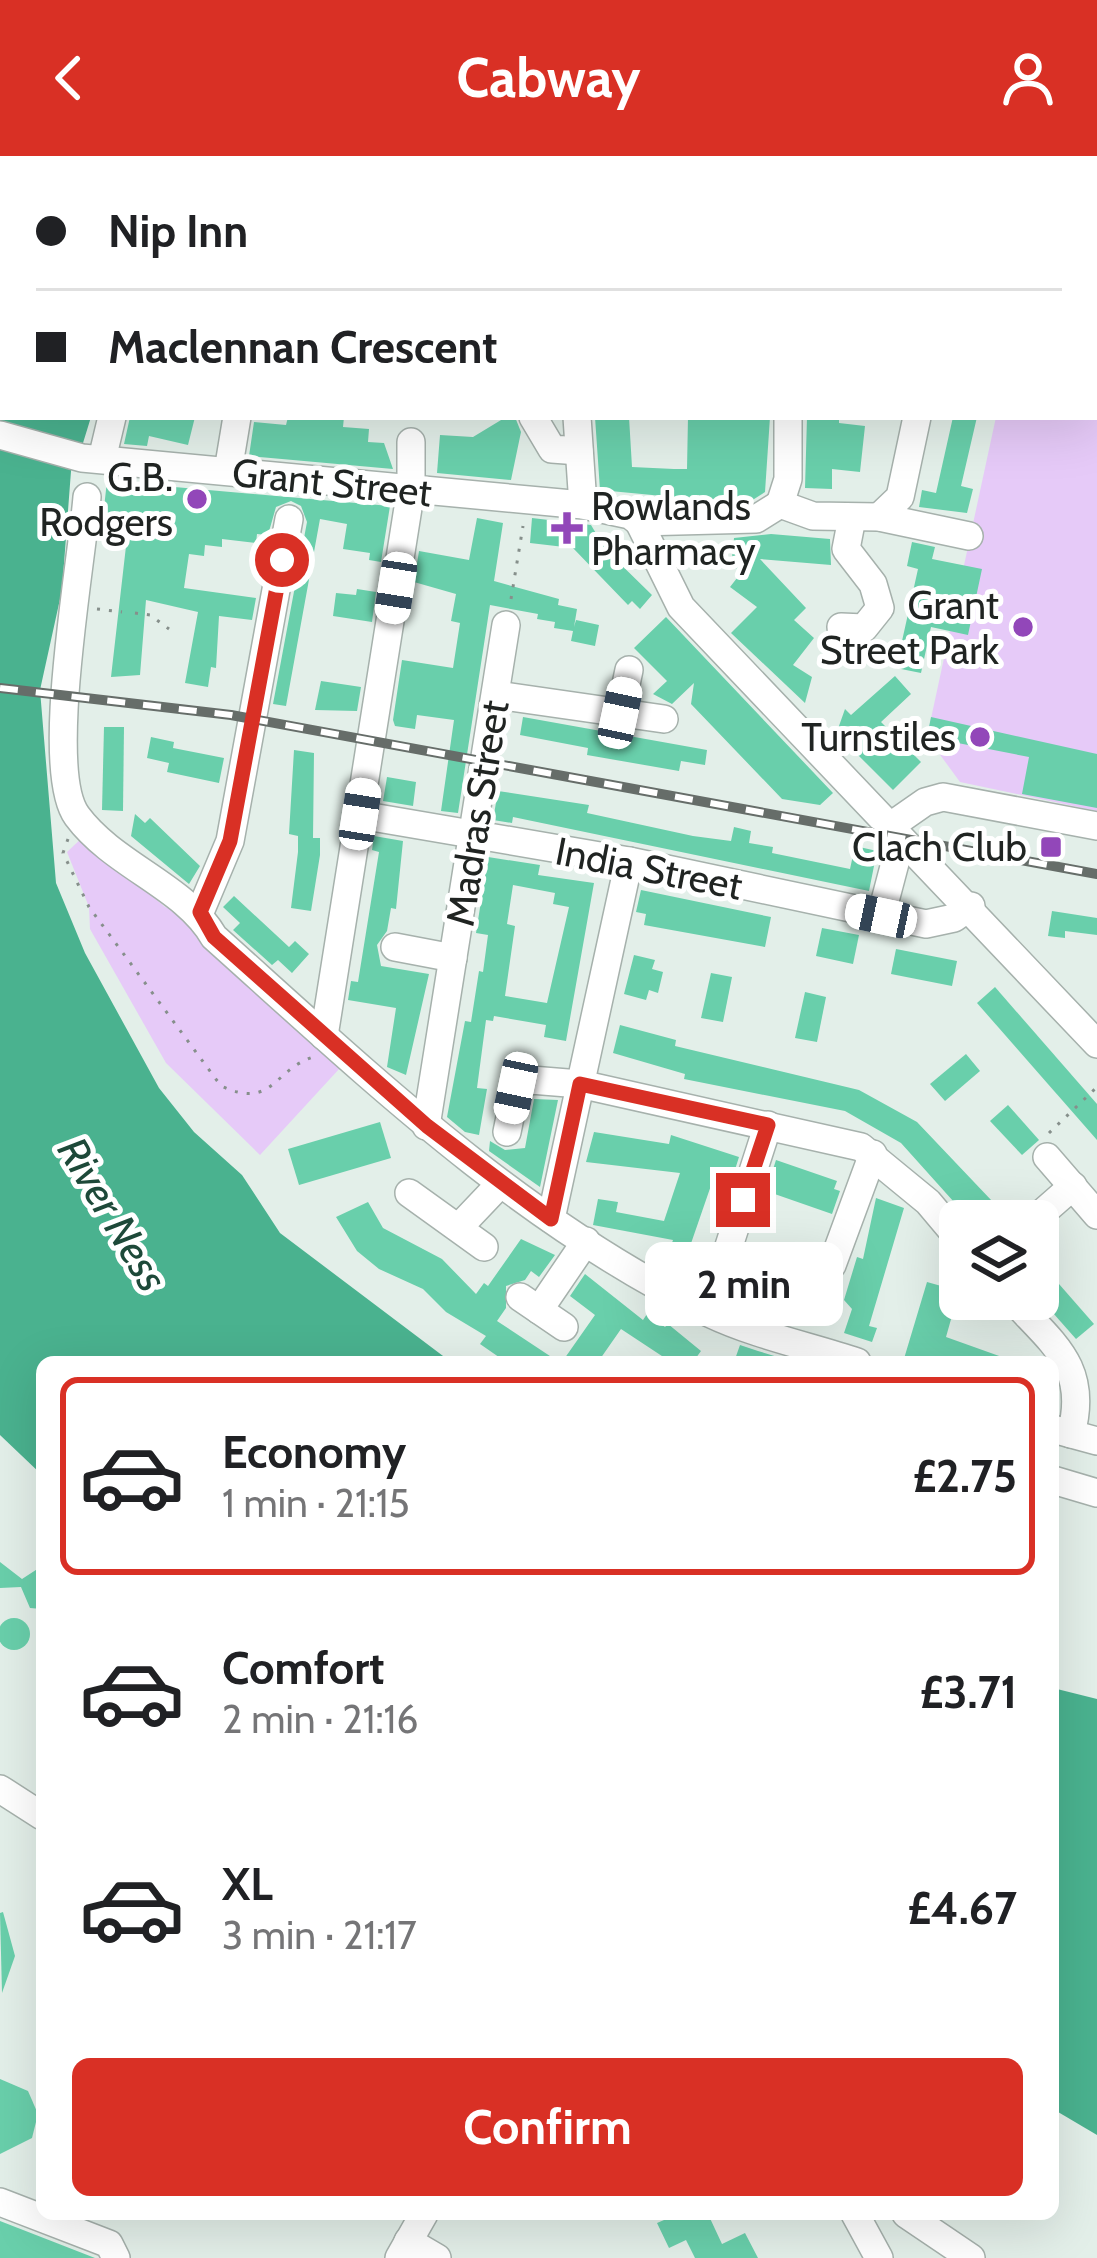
<!DOCTYPE html>
<meta charset="utf-8">
<style>
body{margin:0;font-family:Cabin,sans-serif;background:#f2f2f2;color:#202124;height:100vh;display:flex;flex-direction:column;font-size:45px;white-space:nowrap}
*{box-sizing:border-box;margin:0}
p{font-size:39px;color:#757577}
.icon{flex:none;width:66px;height:66px;fill:none;stroke:currentColor;stroke-width:2;stroke-linecap:round;stroke-linejoin:round}
.map{position:relative;flex:1;overflow:hidden}
.drawer{position:absolute;left:36px;top:1200px;width:1023px;height:864px;display:flex;flex-direction:column;background:#fff;border-radius:18px;box-shadow:0 12px 48px #0002}
.drawer>*{flex:none}
.hud{position:absolute;left:0px;top:0px;width:1098px;height:264px;box-shadow:0 12px 48px #0002;display:grid;align-content:center;height:264px;padding:0 36px;background:#fff}
.controls{position:absolute;left:939px;top:1044px;display:grid;gap:24px}
.controls a{display:grid;place-items:center;width:120px;height:120px;border-radius:18px;background:#fff;box-shadow:0 12px 48px #0002;font-size:60px}
.end{position:absolute;width:54px;height:54px;margin:-27px;border:15px solid #d93025;background:#fff;box-shadow:0 0 0 6px #fff}
.from{border-radius:50%}
.bubble{position:absolute;height:84px;border-radius:18px;background:#fff;box-shadow:0 12px 48px #0002;font-size:39px;font-weight:700;line-height:84px;text-align:center}
.car{position:absolute;width:36px;height:72px;margin:-36px -18px;border-radius:15px;box-shadow:0 0 9px 3px #0007;background:linear-gradient(#fff 24%,#345 0 40%,#fff 0 76%,#345 0 86%,#fff 0)}
.hud b{display:flex;align-items:center;gap:42px;height:114px;font-size:45px}
.hud b+b{border-top:3px solid #e0e0e0}
.hud i{width:30px;height:30px;background:#202124}
ul{padding:21px 0 0;list-style:none}
li{display:flex;align-items:center;gap:36px;height:198px;margin:0 24px 18px;padding:0 12px;border:6px solid transparent;border-radius:18px}
li div{flex:1}
li b{display:block;font-size:45px}
li em{font-style:normal;font-weight:700}
li.current{border-color:#d93025}
li>.icon{width:108px;height:108px;stroke-width:1.5}
.cta{display:flex;gap:24px;margin-top:auto;padding:24px 36px}
.cta a{flex:1;height:138px;border-radius:18px;background:#d93025;color:#fff;font-size:48px;font-weight:700;line-height:138px;text-align:center}
header{display:flex;justify-content:space-between;align-items:center;height:156px;padding:0 36px;background:#d93025;color:#fff;font-size:54px;font-weight:700}
.map>svg:first-child{display:block}
.green{fill:#e6caf8}
.water{fill:#4ab28f}
.building{fill:#69cfab;fill-rule:evenodd}
.lines{fill:none;stroke-linecap:round;stroke-linejoin:round}
.minor-casing{stroke:#a6b1ac;stroke-width:30}
.path{stroke:#868f8b;stroke-width:3;stroke-dasharray:3 9;stroke-linecap:butt}
.minor{stroke:#fff;stroke-width:27}
.rail-casing{stroke:#666d69;stroke-width:10}
.rail{stroke:#fff;stroke-width:6;stroke-dasharray:18;stroke-linecap:butt}
.route{stroke:#d93025;stroke-width:15}
.poi-dot{fill:#9247b9;stroke:#fff;stroke-width:4.5}
.labels{text-anchor:middle;dominant-baseline:central;stroke-width:10;stroke-linejoin:round;paint-order:stroke}
.poi-label{font-size:39px;fill:#202422;stroke:#fff;text-anchor:end}
.street-label{font-size:39px;fill:#202422;stroke:#fff}
.water-label{font-size:42px;font-style:italic;fill:#1d4939;stroke:#fff}
</style>
<header><svg class="icon" aria-label="back" viewBox="0 0 24 24"><path d="M15 5l-7 7 7 7"/></svg>Cabway<svg class="icon" aria-label="person" viewBox="0 0 24 24"><circle cx="12" cy="8" r="4"/><path d="M4 21q1-7 8-7t8 7"/></svg></header>
<div class="map">
<svg width="1097" height="2102" viewBox="0 0 1097 2102">
<rect width="100%" height="100%" fill="#e3efe9"/>
<g class="green">
<path d="M1097,208V655L960,626L927,581L996,261H1095Z"/>
<path d="M83,681L165,751L181,756L340,912L260,999L166,907L90,773L89,751L67,696Z"/>
</g>
<g class="water">
<path d="M0,0H131L3,3V261H91L83,287L77,286L72,302L62,434L40,534L56,727L85,797L159,932L194,976L242,1019L280,1077L451,1206H42V1319L0,1279Z"/>
<path d="M1053,1532L1097,1543V1979L1053,1953Z"/>
</g>
<g class="building">
<path d="M130,261H195L188,289L149,280L147,290L124,288Z"/>
<path d="M288,261H344L343,271L369,273L368,286L384,287L393,313L249,300L254,266L286,269Z"/>
<path d="M506,261H515L521,276L511,324L437,317L440,279L473,281Z"/>
<path d="M595,261H629L632,311L674,313H687L688,261H770L765,336L751,345L725,346L600,334Z"/>
<path d="M807,261H839V267L865,270L860,316L832,313V333L805,332Z"/>
<path d="M953,261H977L961,330L973,333L967,357L919,351L922,334L936,337Z"/>
<path d="M107,325L390,350L381,406L369,404L370,397L343,393L347,368L320,363L286,550L273,548L307,366L301,350L291,345L276,351L268,379L257,378L256,387L222,383V391L205,389L204,400L189,398L184,432L256,442L252,464L219,460L216,512L211,511L208,531L185,527L198,456L146,444L140,519L111,521L129,364L103,361Z"/>
<path d="M477,362L503,367L494,425L559,443L558,449L577,453L574,471L576,464L599,469L595,490L571,485L573,475L554,472L555,466L537,463L538,458L490,449L458,657L441,655L454,564L417,559L415,573L395,570L393,564L402,504L453,512L460,467L451,465L456,438L414,426L419,395L469,404Z"/>
<path d="M532,362L591,369L606,394L652,439L640,453L632,445L628,449L573,392L530,387Z"/>
<path d="M771,378L830,383L831,409L760,403L806,452L794,464L814,482L793,509L812,521L805,547L731,477L757,451L730,431L744,413L731,412L734,382Z"/>
<path d="M912,386L935,391L932,403L982,413L968,479L931,471L921,517L896,512L918,413L907,410Z"/>
<path d="M357,433L376,436L372,466L333,460L336,437L356,439Z"/>
<path d="M666,461L833,637L820,649L782,643L691,548L694,527L672,548L653,538L667,525L634,492Z"/>
<path d="M895,520L911,538L881,566L921,606L893,634L853,594L848,599L834,584L845,553L851,559Z"/>
<path d="M321,525L361,531L357,555L315,554Z"/>
<path d="M523,561L707,594L705,609L681,605L679,615L587,599L588,592L520,579Z"/>
<path d="M931,561L1097,598V652L1022,638L1029,601L927,581Z"/>
<path d="M104,571H124L123,655L102,654Z"/>
<path d="M151,581L174,586L173,592L224,602L219,627L167,616L169,607L147,602Z"/>
<path d="M294,594L314,597L313,682H320V699L311,755L291,752L298,696V680L289,678Z"/>
<path d="M387,621L416,626L413,650L383,645Z"/>
<path d="M498,635L589,649L587,657L693,680L731,685L734,671L751,675L749,687L773,691L772,697L850,713L855,690L877,695L869,735L513,661L512,667L493,664Z"/>
<path d="M135,658L145,667L150,662L200,710L189,728L131,680Z"/>
<path d="M374,680L403,685L396,753L391,752L387,775L377,789L381,810L429,818L406,919L387,911L396,852L348,844L351,825L358,826L379,696L372,694Z"/>
<path d="M488,701L540,709L538,719L594,727L566,885L544,881L546,869L494,860L493,865L486,864L477,932L487,933L479,979L465,976L447,961L465,865L471,866L479,815L483,816L488,779L476,777ZM513,729L555,737L553,748L569,751L547,847L505,840L515,770L507,768Z"/>
<path d="M641,734L771,761L765,791L644,769L646,758L636,756Z"/>
<path d="M234,740L289,791L295,785L309,798L292,817L278,804L272,809L233,774L240,767L223,751Z"/>
<path d="M1052,755L1097,762V779L1065,775V782L1048,780Z"/>
<path d="M822,772L859,779L853,808L816,800Z"/>
<path d="M896,793L957,805L952,830L891,818Z"/>
<path d="M634,799L655,804L652,813L663,816L658,837L649,834L646,844L624,838Z"/>
<path d="M711,817L732,821L723,866L701,862Z"/>
<path d="M995,831L1097,948V984L977,847Z"/>
<path d="M805,836L826,841L817,886L795,882Z"/>
<path d="M620,869L676,884L675,890L859,934L917,966L1011,1065H971L901,987L845,955L684,923L685,918L613,897Z"/>
<path d="M966,898L980,915L945,945L930,928Z"/>
<path d="M534,943L558,944L540,1031L489,995L490,985L505,994L525,992Z"/>
<path d="M1008,949L1039,984L1022,999L990,965Z"/>
<path d="M380,966L391,1002L299,1029L288,993Z"/>
<path d="M594,976L669,988L671,979L739,1001L733,1020L716,1015L687,1099L697,1102L690,1124L663,1112L673,1084L593,1069L598,1043L618,1046L616,1056L664,1065L680,1017L586,1006Z"/>
<path d="M776,1004L837,1025L834,1033L840,1035L832,1058L766,1035Z"/>
<path d="M876,1042L904,1052L869,1170L877,1172L872,1186L844,1177L852,1153L844,1144L857,1101L863,1103Z"/>
<path d="M368,1046L383,1072L442,1103L476,1138L484,1127L488,1130L521,1083L555,1099L539,1121L531,1115L525,1124L506,1130V1152L497,1165L559,1206H506L480,1188L486,1180L446,1156L423,1133L379,1113L357,1095L336,1061Z"/>
<path d="M1038,1104L1094,1168L1076,1183L1038,1140Z"/>
<path d="M585,1118L643,1164L647,1158L665,1171L668,1168L701,1195L693,1206H671L621,1173L598,1206H562L595,1159L570,1140Z"/>
<path d="M927,1126L959,1135L946,1181L1016,1206H903Z"/>
<path d="M764,1134L792,1141L785,1161L758,1152Z"/>
<path d="M740,1189L758,1195L794,1206H734Z"/>
<path d="M0,1406L22,1423L42,1410V1453L30,1452L21,1431L0,1432Z"/>
<circle cx="14" cy="1478" r="16"/>
<path d="M3,1756L15,1800L2,1837L0,1757Z"/>
<path d="M0,1923L28,1935L38,1958L32,1982L0,1998Z"/>
<path d="M678,2058H708L722,2088L745,2077L758,2102H695L686,2084L669,2092L657,2067Z"/>
<path d="M0,2065L95,2102H0Z"/>
</g>
<g class="lines">
<g class="minor-casing">
<g id="minor">
<path d="M354,0L356,3"/>
<path d="M569,0V3"/>
<path d="M783,0V3"/>
<path d="M156,3V0"/>
<path d="M1014,3V0"/>
<path d="M533,261L552,293L579,295"/>
<path d="M577,261L583,349"/>
<path d="M0,279L82,302L583,349L630,359L639,366L756,363L780,348"/>
<path d="M102,303L112,261"/>
<path d="M228,315L237,261"/>
<path d="M87,341C82,406 43,614 77,660C114,710 185,730 214,781C368,919 520,1065 709,1157C755,1179 809,1190 857,1206"/>
<path d="M780,348L813,360L879,361L969,380"/>
<path d="M780,348L788,323V261"/>
<path d="M879,361L900,341L917,261"/>
<path d="M639,366L681,451L1097,888"/>
<path d="M841,471L864,472L880,452L873,428L846,393L852,362"/>
<path d="M496,539L664,563"/>
<path d="M620,557L629,514"/>
<path d="M360,659L629,705L926,768L954,762L971,750"/>
<path d="M892,669L925,646L943,641L1097,670"/>
<path d="M200,756L230,685L289,363"/>
<path d="M881,760L895,707"/>
<path d="M395,791L453,802"/>
<path d="M324,880L411,333V286"/>
<path d="M768,969L729,1090C746,1115 812,1139 832,1109L873,998"/>
<path d="M426,970L506,469"/>
<path d="M507,976L516,932L531,924L580,928L861,991L928,1046L960,1084"/>
<path d="M1047,1001L1097,1059"/>
<path d="M409,1037L484,1091"/>
<path d="M551,1063L629,705"/>
<path d="M1033,1065L1073,1030"/>
<path d="M461,1069L500,1028"/>
<path d="M520,1141L564,1171"/>
<path d="M1012,1143C1054,1189 1089,1211 1071,1278"/>
<path d="M539,1154L586,1085"/>
<path d="M1053,1273L1097,1285"/>
<path d="M1053,1324L1097,1337"/>
<path d="M0,1633L42,1660"/>
<path d="M0,2046L109,2088L116,2102"/>
<path d="M855,2058L879,2102"/>
<path d="M906,2058L971,2102"/>
<path d="M408,2085L437,2102"/>
<path d="M399,2102L424,2058"/>
</g>
</g>
<g class="path">
<path d="M511,443L523,370"/>
<path d="M97,453L122,456"/>
<path d="M135,457L150,459L169,473"/>
<path d="M68,683L63,697L89,751L221,930C273,954 273,914 313,901"/>
<path d="M1049,977L1097,931"/>
</g>
<use href="#minor" class="minor"/>
<g class="rail-casing">
<path id="rail" d="M0,532L231,559L1097,718"/>
</g>
<use href="#rail" class="rail"/>
</g>
<g class="lines">
<path class="route" d="M282,404L230,685L200,756L214,781L427,970L551,1063L580,928L768,969L743,1044"/>
</g>
<g class="poi-dot">
<circle cx="197" cy="343" r="12"/>
<path d="M561 354h12v12h12v12h-12v12h-12v-12h-12v-12h12z"/>
<circle cx="1023" cy="471" r="12"/>
<circle cx="980" cy="581" r="12"/>
<rect x="1039" y="679" width="24" height="24" rx="6"/>
</g>
<g class="labels">
<g class="poi-label">
<text x="173" y="321">G.B.<tspan x="173" dy="45">Rodgers</tspan></text>
<text x="591" y="350" text-anchor="start">Rowlands<tspan x="591" dy="45">Pharmacy</tspan></text>
<text x="999" y="449">Grant<tspan x="999" dy="45">Street Park</tspan></text>
<text x="956" y="581">Turnstiles</text>
<text x="1027" y="691">Clach Club</text>
</g>
<g class="street-label">
<text transform="translate(332 326) rotate(6)">Grant Street</text>
<text transform="translate(477 657) rotate(-81)">Madras Street</text>
<text transform="translate(649 712) rotate(11)">India Street</text>
</g>
<g class="water-label">
<text transform="translate(113 1058) rotate(59)">River Ness</text>
</g>
</g>
</svg>
<div class="controls">
<a><svg class="icon" aria-label="layers" viewBox="0 0 24 24"><path d="M12 4l9 5-9 5-9-5zM3 14l9 5 9-5"/></svg></a>
</div>
<i class="end from" style="left:282px;top:404px"></i>
<i class="end" style="left:743px;top:1044px"></i>
<div class="bubble" style="left:645px;top:1086px;width:198px">2 min</div>
<i class="car" style="left:396px;top:432px;rotate:189deg"></i>
<i class="car" style="left:620px;top:557px;rotate:12deg"></i>
<i class="car" style="left:360px;top:658px;rotate:9deg"></i>
<i class="car" style="left:881px;top:760px;rotate:282deg"></i>
<i class="car" style="left:516px;top:932px;rotate:192deg"></i>
<div class="hud">
<b><i class="from"></i>Nip Inn</b>
<b><i></i>Maclennan Crescent</b>
</div>
<section class="drawer">
<ul>
<li class="current"><svg class="icon" aria-label="car" viewBox="0 0 24 24"><path d="M5 17H2v-5l4-1 3-4h7l3 4 3 1v5h-3M9 17h6M6 11h13"/><circle cx="7" cy="17" r="2"/><circle cx="17" cy="17" r="2"/></svg><div><b>Economy</b><p>1 min · 21:15</p></div><em>£2.75</em></li>
<li><svg class="icon" aria-label="car" viewBox="0 0 24 24"><path d="M5 17H2v-5l4-1 3-4h7l3 4 3 1v5h-3M9 17h6M6 11h13"/><circle cx="7" cy="17" r="2"/><circle cx="17" cy="17" r="2"/></svg><div><b>Comfort</b><p>2 min · 21:16</p></div><em>£3.71</em></li>
<li><svg class="icon" aria-label="car" viewBox="0 0 24 24"><path d="M5 17H2v-5l4-1 3-4h7l3 4 3 1v5h-3M9 17h6M6 11h13"/><circle cx="7" cy="17" r="2"/><circle cx="17" cy="17" r="2"/></svg><div><b>XL</b><p>3 min · 21:17</p></div><em>£4.67</em></li>
</ul>
<div class="cta"><a>Confirm</a></div>
</section>
</div>
